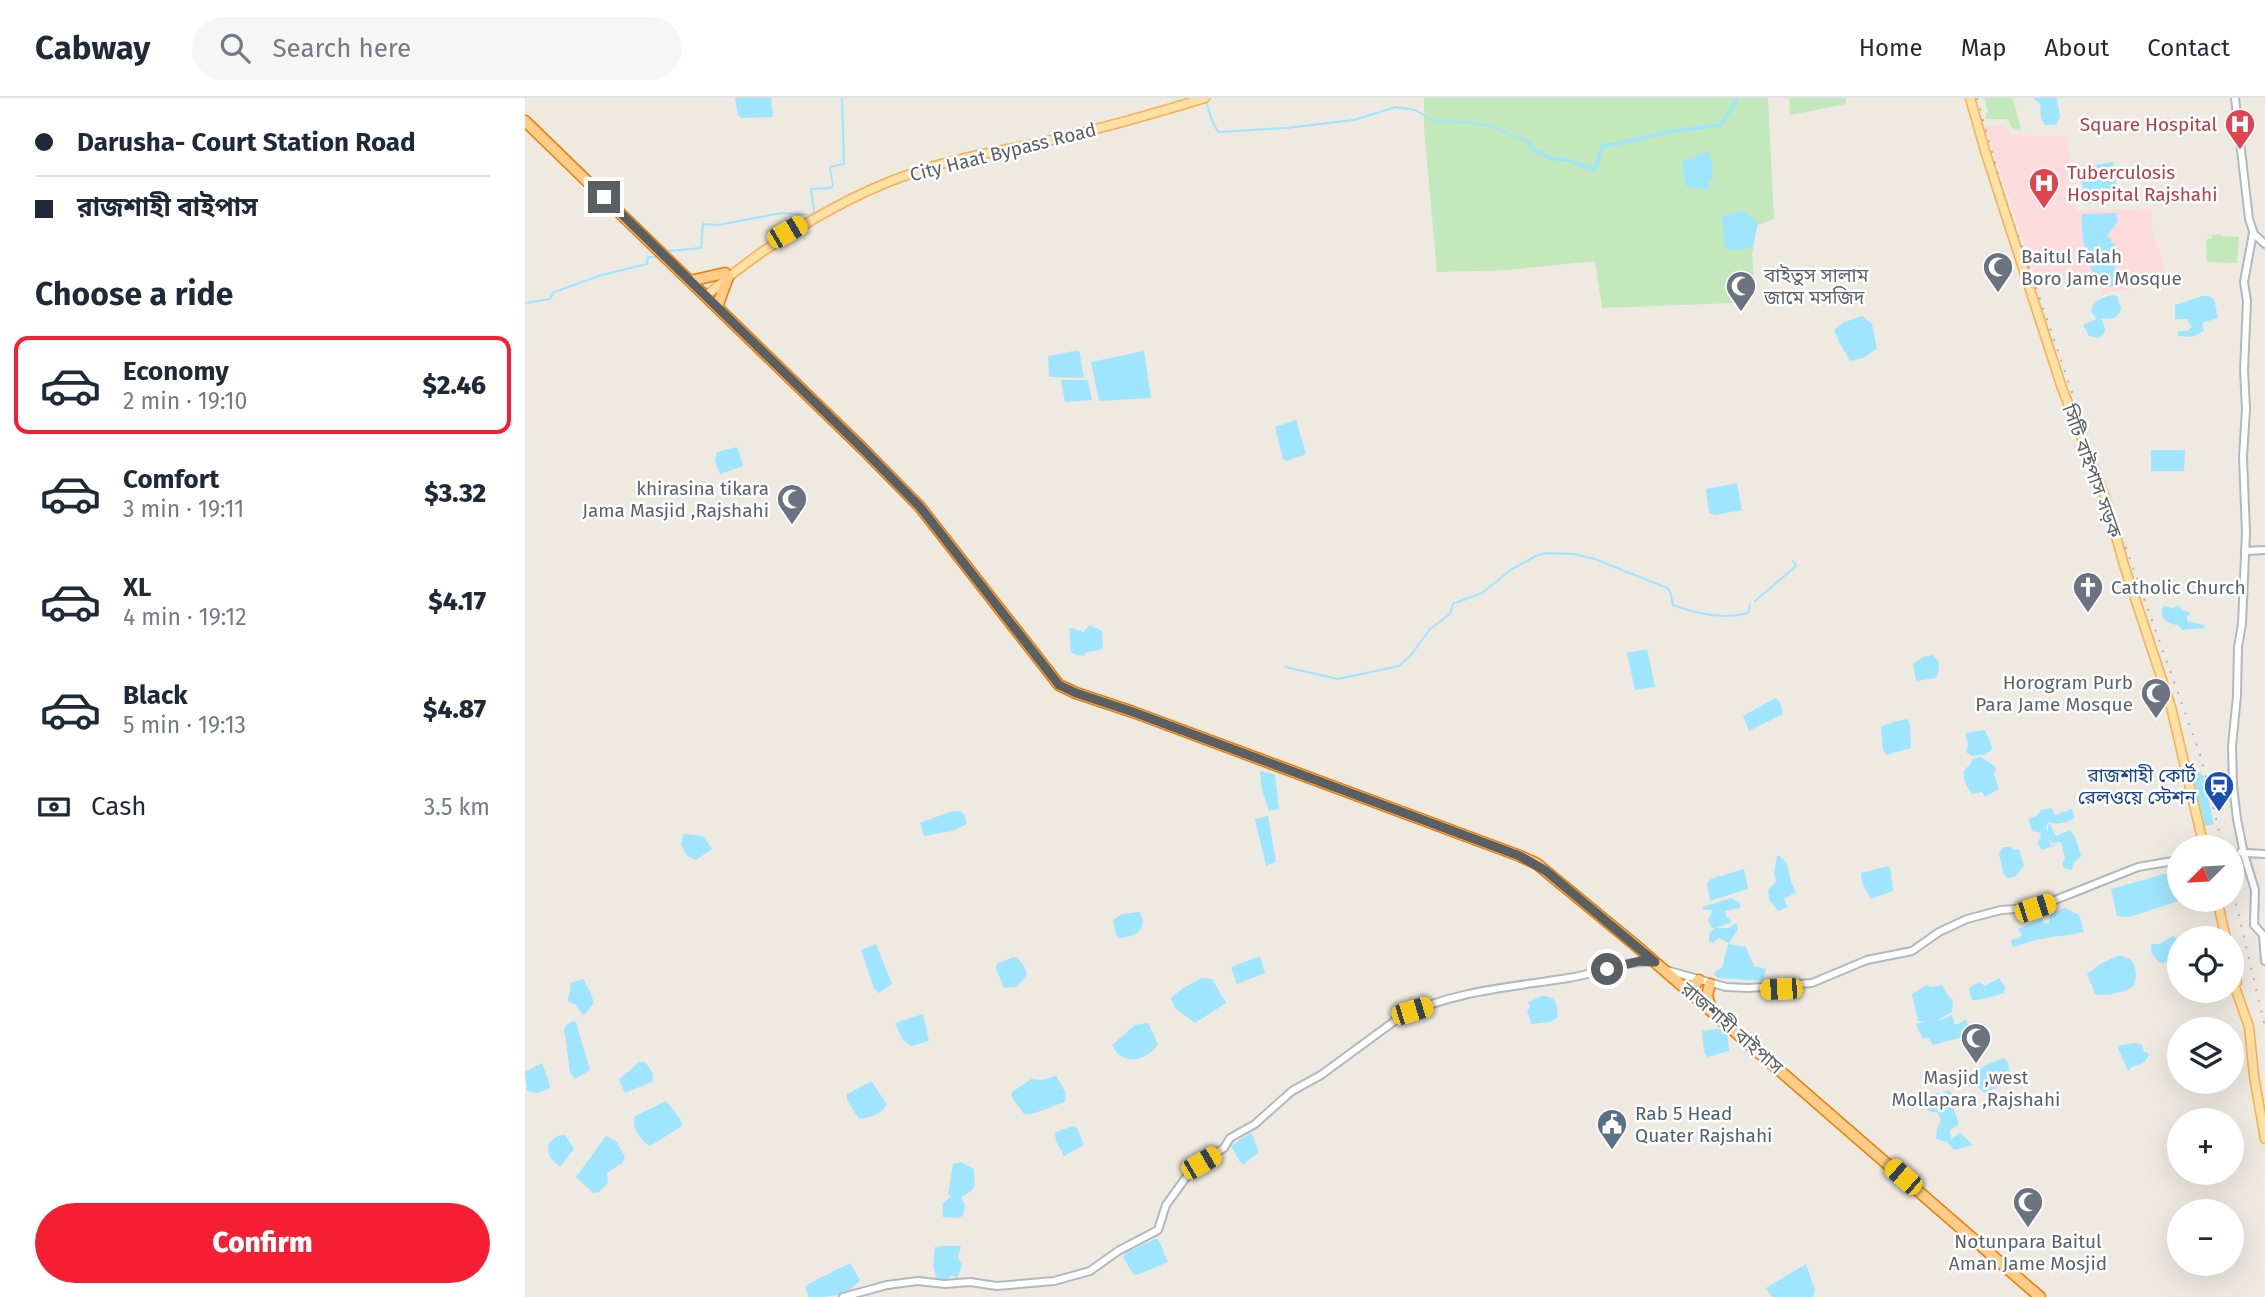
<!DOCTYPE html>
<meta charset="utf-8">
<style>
body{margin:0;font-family:"Fira Sans","Noto Sans Bengali",sans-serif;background:#f6f6f7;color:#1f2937;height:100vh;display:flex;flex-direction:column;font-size:26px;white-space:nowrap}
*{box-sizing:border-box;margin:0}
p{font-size:23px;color:#747a83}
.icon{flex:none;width:38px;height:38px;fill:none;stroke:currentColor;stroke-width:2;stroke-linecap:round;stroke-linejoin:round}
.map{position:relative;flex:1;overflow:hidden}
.sheet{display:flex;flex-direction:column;background:#fff;width:525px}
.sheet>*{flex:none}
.banner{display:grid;align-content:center;height:154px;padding:0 35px;background:#fff}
.needle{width:46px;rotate:246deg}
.controls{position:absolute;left:1642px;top:737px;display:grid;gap:14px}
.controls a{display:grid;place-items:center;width:77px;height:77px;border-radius:50%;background:#fff;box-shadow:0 7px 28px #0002;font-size:35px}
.end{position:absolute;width:32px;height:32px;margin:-16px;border:9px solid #595f63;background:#fff;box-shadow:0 0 0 4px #fff}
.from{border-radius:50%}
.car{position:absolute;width:21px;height:42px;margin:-21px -10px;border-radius:9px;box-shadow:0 0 5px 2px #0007;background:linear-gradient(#f5c518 24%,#345 0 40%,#f5c518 0 76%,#345 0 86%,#f5c518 0)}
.banner b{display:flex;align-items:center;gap:24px;height:66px;font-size:26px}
.banner b+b{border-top:2px solid #e0e1e3}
.banner i{width:18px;height:18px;background:#1f2937}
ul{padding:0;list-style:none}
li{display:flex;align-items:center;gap:21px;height:98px;margin:0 14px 10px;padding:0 21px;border:4px solid transparent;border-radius:14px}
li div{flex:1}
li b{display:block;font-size:26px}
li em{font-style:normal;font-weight:800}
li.active{border-color:#f61e32}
li>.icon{width:63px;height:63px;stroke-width:1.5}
h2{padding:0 35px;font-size:32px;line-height:84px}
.pay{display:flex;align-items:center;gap:18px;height:77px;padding:0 35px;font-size:26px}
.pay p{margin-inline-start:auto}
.primary-button{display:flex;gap:14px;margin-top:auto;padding:14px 35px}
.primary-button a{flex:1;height:80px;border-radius:42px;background:#f61e32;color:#fff;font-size:28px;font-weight:800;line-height:80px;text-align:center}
header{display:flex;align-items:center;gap:42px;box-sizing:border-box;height:98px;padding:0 35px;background:#fff;border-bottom:2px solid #e0e1e3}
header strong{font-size:33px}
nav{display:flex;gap:38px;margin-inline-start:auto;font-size:24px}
.search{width:490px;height:63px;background:#f6f6f7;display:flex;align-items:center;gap:18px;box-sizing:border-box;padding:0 24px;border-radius:38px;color:#747a83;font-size:26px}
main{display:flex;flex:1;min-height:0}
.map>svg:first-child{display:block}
.medical{fill:#fddbdd}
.green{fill:#c2e8bb}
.water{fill:#a0e5ff}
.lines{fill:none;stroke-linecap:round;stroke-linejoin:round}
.stream{stroke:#a0e5ff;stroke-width:2}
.canal{stroke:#a0e5ff;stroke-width:3.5}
.secondary-casing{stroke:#b3b8bd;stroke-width:10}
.primary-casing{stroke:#fcad4c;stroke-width:11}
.highway-casing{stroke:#ef7c00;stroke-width:13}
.secondary{stroke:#fff;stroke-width:6}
.primary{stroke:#ffe1a5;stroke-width:8}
.highway{stroke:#ffcc87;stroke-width:10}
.rail{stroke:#b1b2b3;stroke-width:2;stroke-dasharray:2 9;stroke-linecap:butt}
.route{stroke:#595f63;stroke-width:9}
.labels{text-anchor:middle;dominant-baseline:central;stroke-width:5;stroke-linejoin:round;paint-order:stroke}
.health-label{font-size:19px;fill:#be3a42;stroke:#fff;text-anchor:end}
.street-label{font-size:19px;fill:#595f63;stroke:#fff}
.worship-label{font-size:19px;fill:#5b616d;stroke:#fff;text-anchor:start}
.transit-label{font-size:19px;fill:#164399;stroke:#fff;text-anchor:end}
.service-label{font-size:19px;fill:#4e5e75;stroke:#fff;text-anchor:start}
</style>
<header>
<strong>Cabway</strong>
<div class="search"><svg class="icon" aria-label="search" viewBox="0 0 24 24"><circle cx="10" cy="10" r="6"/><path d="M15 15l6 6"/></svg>Search here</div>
<nav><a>Home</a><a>Map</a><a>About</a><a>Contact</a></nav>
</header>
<main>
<section class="sheet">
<div class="banner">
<b><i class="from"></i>Darusha- Court Station Road</b>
<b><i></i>রাজশাহী বাইপাস</b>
</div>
<h2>Choose a ride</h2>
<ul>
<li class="active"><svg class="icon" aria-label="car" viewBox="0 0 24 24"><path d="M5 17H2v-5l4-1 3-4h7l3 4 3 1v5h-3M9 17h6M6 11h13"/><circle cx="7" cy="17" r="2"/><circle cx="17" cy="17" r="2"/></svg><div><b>Economy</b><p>2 min · 19:10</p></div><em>$2.46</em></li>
<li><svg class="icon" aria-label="car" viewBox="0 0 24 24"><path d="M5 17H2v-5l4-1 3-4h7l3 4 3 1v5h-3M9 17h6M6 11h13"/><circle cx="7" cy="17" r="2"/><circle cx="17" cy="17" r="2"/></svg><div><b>Comfort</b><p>3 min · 19:11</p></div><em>$3.32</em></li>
<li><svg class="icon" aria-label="car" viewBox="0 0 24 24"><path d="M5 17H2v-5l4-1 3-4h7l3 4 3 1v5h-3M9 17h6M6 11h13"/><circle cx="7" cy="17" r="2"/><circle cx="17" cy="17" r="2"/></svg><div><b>XL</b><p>4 min · 19:12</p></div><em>$4.17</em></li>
<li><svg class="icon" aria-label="car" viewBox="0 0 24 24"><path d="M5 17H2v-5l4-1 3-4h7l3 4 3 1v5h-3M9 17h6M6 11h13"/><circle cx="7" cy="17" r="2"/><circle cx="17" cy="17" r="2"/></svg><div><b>Black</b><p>5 min · 19:13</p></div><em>$4.87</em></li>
</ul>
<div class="pay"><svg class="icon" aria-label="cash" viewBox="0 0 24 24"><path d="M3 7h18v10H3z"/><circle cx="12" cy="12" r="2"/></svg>Cash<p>3.5 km</p></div>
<div class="primary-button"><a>Confirm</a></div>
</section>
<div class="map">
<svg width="1740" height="1199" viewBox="0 0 1740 1199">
<rect width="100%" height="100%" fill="#eee9e1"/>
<path class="medical" d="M1477,27L1480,28L1487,37L1542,39L1551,113L1626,111L1628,138L1634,150L1642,184L1578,196L1575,189L1570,186L1566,174L1514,188L1460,29Z"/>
<g class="green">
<path d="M899,0H1243L1249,121L1232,127L1227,156L1229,185L1208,189V205L1077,210L1070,163L983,172L912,174L899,30Z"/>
<path d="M1264,0H1321V6L1265,17Z"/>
<path d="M1459,0H1488L1496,32L1488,31L1482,21H1461V16L1463,14Z"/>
<path d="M1696,136L1697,138L1714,139L1712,165L1682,164L1681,142L1687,140V137Z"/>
</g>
<g class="water">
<path d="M210,0H246L248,19L216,20L213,17Z"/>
<path d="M1508,0H1532L1535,19L1531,27H1520L1516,20L1515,6Z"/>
<path d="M1181,54L1185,56L1188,79L1183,82L1184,92L1161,89L1157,64Z"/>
<path d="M1588,64L1594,101L1560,106L1554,70Z"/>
<path d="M1219,113L1233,125L1228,149L1214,152L1200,151L1197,118Z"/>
<path d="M1591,115L1593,123L1582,138L1587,142L1586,145H1590L1593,163L1589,172L1598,180C1592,192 1581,189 1571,186L1568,182L1569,178C1561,161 1555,136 1557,116Z"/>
<path d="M1587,197L1592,198L1596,210L1595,214L1590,220L1574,221L1577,222L1580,231L1579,236L1574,240L1564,238L1558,227L1572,221L1566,214C1567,203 1577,200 1587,197Z"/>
<path d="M1677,198H1683L1689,201L1693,220L1677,225L1679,233L1667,239L1653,238V233H1662L1667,229L1662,221H1650V207Z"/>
<path d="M1337,218L1347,226L1352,251L1338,260L1325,263L1315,246L1309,232L1319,224Z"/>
<path d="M554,252L559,280L524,279L523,258Z"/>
<path d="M619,253L626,300L574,303L566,264Z"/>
<path d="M536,282H563L567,302L540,304Z"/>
<path d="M771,322L781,355L779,357L761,363L758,361L750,329Z"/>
<path d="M212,349L218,368L195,376L190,363L192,354Z"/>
<path d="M1626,352H1660L1659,373H1626Z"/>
<path d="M1212,385L1217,412L1190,417L1184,415L1181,391Z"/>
<path d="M1653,507L1657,512L1665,515L1662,519V523L1679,527L1680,530L1657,532L1653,527C1643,526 1635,522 1637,510L1640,508L1648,510Z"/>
<path d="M565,527L577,533L578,551L560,555L559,558L551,557L546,554L544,531L547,530L558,534Z"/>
<path d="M1122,551L1130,589L1110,592L1102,555Z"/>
<path d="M1408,557L1414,564L1413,577L1410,580L1391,583L1388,566L1398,559Z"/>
<path d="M1250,600L1255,604L1258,616L1224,633L1218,618Z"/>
<path d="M1383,621L1385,627L1386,650L1361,657L1358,652L1356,629L1368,624Z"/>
<path d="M1460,632L1467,649L1466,653L1459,657L1447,658L1441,654L1443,647L1440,635Z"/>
<path d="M1456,659L1471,669L1469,676L1474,691L1460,699L1457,694L1447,696L1439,683V672L1445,667L1447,661Z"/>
<path d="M735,673L750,676L754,711L744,713L737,692Z"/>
<path d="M1674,674L1678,677L1689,726L1680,728L1667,675Z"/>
<path d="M1527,710L1530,717L1547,711L1550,720C1542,725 1532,727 1523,724L1521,729L1523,735V727L1525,726L1531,738L1545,732L1551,741L1556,758L1548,766L1547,772L1540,771L1537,766L1540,761L1536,744L1526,745L1523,736L1525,747L1533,746L1517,752L1512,744L1515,741L1516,735L1507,733L1503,721L1511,718L1516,712Z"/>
<path d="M434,713L439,716L442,726L427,733L399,738L395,725L424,714Z"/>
<path d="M743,718L751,763L741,768L730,721Z"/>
<path d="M158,736L178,738L187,751L171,762L161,757L156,747Z"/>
<path d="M1478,749H1485L1489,752L1494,751L1499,768L1490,779L1483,780L1478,775L1474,755Z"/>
<path d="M1252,758H1255L1262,766L1266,784L1271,794L1259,801L1263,809L1253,813L1244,802L1243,792L1251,784L1249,775Z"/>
<path d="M1363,768L1366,773L1368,793L1346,801L1337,785L1336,775Z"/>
<path d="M1219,771L1223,791L1185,803L1182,785L1186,781Z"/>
<path d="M1643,775L1649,786L1653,803L1605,819L1592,818L1586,791Z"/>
<path d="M1206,800L1215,805V810L1200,813L1201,818L1207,824L1191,830H1203L1211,825L1213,831L1204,845L1194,840L1188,845L1184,843V835L1190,830H1187L1183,822L1188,812H1178V809Z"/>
<path d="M1540,810L1554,817L1559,834C1537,839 1512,839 1490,849L1487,848L1486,842L1494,840L1497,837L1493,831L1517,820L1519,826L1524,825L1525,815Z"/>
<path d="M615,814L618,824C616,837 607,838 595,840L591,837L588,822L597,816Z"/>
<path d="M1648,838L1654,841V862L1635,865C1630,859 1624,856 1627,846H1634Z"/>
<path d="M351,846L367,886L354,895L349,891L336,852Z"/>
<path d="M1203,846L1221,849L1229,868L1241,871L1238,883L1193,880L1189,877L1192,872L1197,870Z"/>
<path d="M1594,857C1596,858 1604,860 1605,861C1611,866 1613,882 1608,888C1602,894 1578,899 1570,896L1562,876L1575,866Z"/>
<path d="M735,858L740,875L712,886L706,869Z"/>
<path d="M488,859L493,860C505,876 504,876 491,889L479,890L471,870L472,866Z"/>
<path d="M677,880L687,881L701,905L670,925L650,910L646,900L658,890Z"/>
<path d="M1474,880L1480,889L1479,895C1474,897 1452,903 1447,902L1444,890L1454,884L1460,888Z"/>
<path d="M58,881L65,893L69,905L60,916H57L50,906L43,904C42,897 47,893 45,885Z"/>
<path d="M1402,887L1407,889L1417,887L1423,898L1428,902L1427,914L1413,922L1401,924L1416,922L1427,917L1430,927L1441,922L1446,933L1434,940L1408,947L1404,940L1398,941L1391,926L1400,924L1393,923L1387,896Z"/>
<path d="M1017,898C1032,898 1033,907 1032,920L1025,924L1006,926L1002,912L1005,910L1003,904Z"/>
<path d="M398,916L404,943L386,948L378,942L370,925Z"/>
<path d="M48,923L51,924L65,972L50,981L45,975L40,935L38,934L41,927Z"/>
<path d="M623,925L633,946C622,964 595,968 587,947L610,927Z"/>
<path d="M1202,930L1204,953L1182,959L1179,954L1177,933Z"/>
<path d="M1612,945L1617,947L1619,954L1623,955L1624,958L1618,965L1607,969L1603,973L1593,950L1596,947Z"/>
<path d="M1479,960L1483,964L1486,979L1475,988L1459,995C1437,973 1461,967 1479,960Z"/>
<path d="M113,964H119C125,969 130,976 127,984L100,995L94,982C99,975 108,972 113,964Z"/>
<path d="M17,965L25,988L23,991L13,995L2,993L0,974Z"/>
<path d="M531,978L541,995L540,1004C529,1007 508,1018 499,1016L486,998L487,994L506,981L517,982Z"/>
<path d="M347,984L362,1007C354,1017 346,1019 334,1021L322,1002V996C332,992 337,986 347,984Z"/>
<path d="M1423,992L1427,995L1430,1005L1428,1009L1434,1026L1425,1032L1426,1041L1435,1035L1448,1047L1429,1052L1422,1044L1411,1041L1412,1031L1416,1022L1413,1015L1403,1013L1400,1004L1409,995H1419Z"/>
<path d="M141,1003L156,1022L157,1028L125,1048C115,1042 106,1030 110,1018Z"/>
<path d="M549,1028L552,1030L559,1047L539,1058L531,1043L530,1034Z"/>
<path d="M725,1035L727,1036L734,1054L719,1066L715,1064L706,1048Z"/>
<path d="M40,1037L49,1051L35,1069C26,1062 23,1058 23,1046L32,1038Z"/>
<path d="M81,1038L92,1044L100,1059L97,1065L82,1075L83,1085L74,1094L68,1095L51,1079Z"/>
<path d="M436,1064L449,1071C450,1089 452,1091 436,1099L440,1107L438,1118L432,1120L418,1119L417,1106L427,1098L423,1097L428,1066Z"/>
<path d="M630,1141H633L643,1164L612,1177L608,1176L598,1159L602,1154Z"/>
<path d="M418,1148H436L433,1159L437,1167L432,1181L427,1177L419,1185L412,1181L408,1168L410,1149Z"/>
<path d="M325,1165L335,1182C322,1199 304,1199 284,1199L280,1190L283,1186Z"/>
<path d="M1281,1166L1290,1192L1288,1199H1247L1241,1190Z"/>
</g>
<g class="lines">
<g class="stream">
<path d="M681,2L686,20L693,34L761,30L829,22L871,9L890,12L909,23L950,25L969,29L1004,44"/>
<path d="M1044,62L1046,63"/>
<path d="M142,153L176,150L178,126L193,127L257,115L286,117L289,113L286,91L305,90L308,88L305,69L319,66L317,0"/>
<path d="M0,205L25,201L28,195L32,193L77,177L122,166L123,159H134"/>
<path d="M1230,503L1271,468L1268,463"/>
<path d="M760,569L813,581L874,568L886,557L905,531L925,516L928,506L957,495L987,471L1011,458L1021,455L1049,456L1070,461L1142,490L1145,493L1148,507C1172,516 1198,522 1223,515L1225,507"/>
</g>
<g class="canal">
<path d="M1198,24L1213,0"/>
<path d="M1149,33L1196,27"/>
<path d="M1004,44L1005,50L1027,61L1044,62"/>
<path d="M1048,64L1070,72L1078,47L1092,46L1147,33"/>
</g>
<g class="secondary-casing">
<g id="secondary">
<path d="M1710,0L1724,121L1729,136L1740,146"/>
<path d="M1728,135L1719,184L1722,203L1719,272L1721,311L1718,359L1721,434L1717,526L1713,549L1712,598L1707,648L1708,688L1712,721L1718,751L1716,754L1719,756L1730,792L1729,827L1738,837L1740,863"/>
<path d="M1720,453L1740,452"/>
<path d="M1720,755L1740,756"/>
<path d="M1141,872L1201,889L1224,890L1287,885L1342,862L1387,853L1414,834L1442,821L1476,812L1510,810L1613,769L1654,762"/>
<path d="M318,1199L362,1187L393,1183L420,1186L445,1184L472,1188L529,1183L565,1173L593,1153L633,1132L641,1107L662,1078L676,1064L699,1050L705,1040L730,1026L767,993L796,977L875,919C927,893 987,889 1043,880C1071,876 1100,862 1128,864"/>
</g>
</g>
<g class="primary-casing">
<g id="primary">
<path d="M1445,0L1461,56L1537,290L1580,399L1599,467L1646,609L1679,749"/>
<path d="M181,198C238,148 318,98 391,74C437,58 484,52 531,41C582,29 631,15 680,0"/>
<path d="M1692,802L1701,840"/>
<path d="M1706,860L1712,884"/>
<path d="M1706,878L1724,929L1729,978L1740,1041"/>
</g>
</g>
<g class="highway-casing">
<g id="highway">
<path d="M0,23L337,350L395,409L534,587L551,595L608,614L995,758L1012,766L1109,846L1515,1199"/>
<path d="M165,183L200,175"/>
<path d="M192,209L203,179"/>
<path d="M1185,886L1182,897L1186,912"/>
<path d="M1169,897L1170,886L1174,882"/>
</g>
</g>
<use href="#secondary" class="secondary"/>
<use href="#primary" class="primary"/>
<use href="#highway" class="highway"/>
<g class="rail">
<path d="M1452,0L1478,94L1597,439L1676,659L1698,749"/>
<path d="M1706,784L1740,929"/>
</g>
</g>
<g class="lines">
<path class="route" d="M79,99L337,350L395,409L534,587L551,595L608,614L995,758L1021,773L1130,864L1115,863L1082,871"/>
</g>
<defs>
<g id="hospital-pin" transform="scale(1.575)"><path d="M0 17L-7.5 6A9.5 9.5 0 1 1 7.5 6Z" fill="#e0444e" stroke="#fff"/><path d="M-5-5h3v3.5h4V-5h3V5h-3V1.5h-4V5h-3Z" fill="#fff"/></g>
<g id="mosque-pin" transform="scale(1.575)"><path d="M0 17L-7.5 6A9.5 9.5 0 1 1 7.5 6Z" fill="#6b7280" stroke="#fff"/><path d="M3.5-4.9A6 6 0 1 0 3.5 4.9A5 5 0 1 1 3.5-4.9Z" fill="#fff"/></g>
<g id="church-pin" transform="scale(1.575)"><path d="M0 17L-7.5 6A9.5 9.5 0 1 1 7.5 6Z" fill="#6b7280" stroke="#fff"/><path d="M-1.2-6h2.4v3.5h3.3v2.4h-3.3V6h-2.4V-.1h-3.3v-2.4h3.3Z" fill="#fff"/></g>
<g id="station-pin" transform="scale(1.575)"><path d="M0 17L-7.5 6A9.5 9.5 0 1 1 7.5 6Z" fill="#1a4fb4" stroke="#fff"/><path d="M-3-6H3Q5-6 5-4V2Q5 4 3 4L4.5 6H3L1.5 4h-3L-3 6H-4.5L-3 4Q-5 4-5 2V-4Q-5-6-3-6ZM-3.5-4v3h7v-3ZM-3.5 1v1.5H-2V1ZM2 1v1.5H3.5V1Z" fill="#fff"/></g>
<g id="civic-pin" transform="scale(1.575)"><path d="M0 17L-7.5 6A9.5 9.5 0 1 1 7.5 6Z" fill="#5c6f8a" stroke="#fff"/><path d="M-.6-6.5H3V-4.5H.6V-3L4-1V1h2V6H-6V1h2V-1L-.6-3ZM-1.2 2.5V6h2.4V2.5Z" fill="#fff"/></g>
</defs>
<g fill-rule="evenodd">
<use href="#hospital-pin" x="1715" y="26"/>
<use href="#hospital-pin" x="1519" y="85"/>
<use href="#mosque-pin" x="1473" y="169"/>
<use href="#mosque-pin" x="1216" y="188"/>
<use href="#mosque-pin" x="267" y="401"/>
<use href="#church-pin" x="1563" y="489"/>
<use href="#mosque-pin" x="1631" y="595"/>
<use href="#station-pin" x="1694" y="688"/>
<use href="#mosque-pin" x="1451" y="940"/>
<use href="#civic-pin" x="1087" y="1026"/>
<use href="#mosque-pin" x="1503" y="1104"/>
</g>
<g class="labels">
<g class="health-label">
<text x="1692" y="26">Square Hospital</text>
<text x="1542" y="74" text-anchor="start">Tuberculosis<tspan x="1542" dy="22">Hospital Rajshahi</tspan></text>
</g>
<g class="street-label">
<text transform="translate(478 54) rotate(-14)">City Haat Bypass Road</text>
<text transform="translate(1567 373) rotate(70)">সিটি বাইপাস সড়ক</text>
<text transform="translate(1207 930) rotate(41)">রাজশাহী বাইপাস</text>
</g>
<g class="worship-label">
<text x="1496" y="158">Baitul Falah<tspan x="1496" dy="22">Boro Jame Mosque</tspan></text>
<text x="1239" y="177">বাইতুস সালাম<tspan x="1239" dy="22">জামে মসজিদ</tspan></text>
<text x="244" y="390" text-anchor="end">khirasina tikara<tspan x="244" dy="22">Jama Masjid ,Rajshahi</tspan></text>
<text x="1586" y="489">Catholic Church</text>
<text x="1608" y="584" text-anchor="end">Horogram Purb<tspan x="1608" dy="22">Para Jame Mosque</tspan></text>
<text x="1451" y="979" text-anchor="middle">Masjid ,west<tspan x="1451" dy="22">Mollapara ,Rajshahi</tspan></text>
<text x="1503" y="1143" text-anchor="middle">Notunpara Baitul<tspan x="1503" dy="22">Aman Jame Mosjid</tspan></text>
</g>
<g class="transit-label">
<text x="1671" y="677">রাজশাহী কোর্ট<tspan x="1671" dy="22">রেলওয়ে স্টেশন</tspan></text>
</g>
<g class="service-label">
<text x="1110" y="1015">Rab 5 Head<tspan x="1110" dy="22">Quater Rajshahi</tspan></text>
</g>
</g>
</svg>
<div class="controls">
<a><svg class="needle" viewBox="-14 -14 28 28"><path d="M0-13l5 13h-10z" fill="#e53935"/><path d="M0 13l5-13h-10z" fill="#747a83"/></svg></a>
<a><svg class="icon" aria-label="locate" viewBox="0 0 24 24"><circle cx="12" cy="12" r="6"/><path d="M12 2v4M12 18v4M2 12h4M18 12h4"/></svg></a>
<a><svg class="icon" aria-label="layers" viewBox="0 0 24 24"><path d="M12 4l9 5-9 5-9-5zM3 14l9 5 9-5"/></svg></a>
<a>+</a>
<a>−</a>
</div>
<i class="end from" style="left:1082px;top:871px"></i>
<i class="end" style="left:79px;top:99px"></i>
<i class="car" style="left:262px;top:134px;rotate:60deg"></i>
<i class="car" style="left:1510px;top:810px;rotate:72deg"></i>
<i class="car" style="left:1256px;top:891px;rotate:268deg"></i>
<i class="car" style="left:887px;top:913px;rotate:73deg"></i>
<i class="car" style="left:676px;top:1065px;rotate:60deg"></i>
<i class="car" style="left:1378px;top:1079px;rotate:311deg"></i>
</div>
</main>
